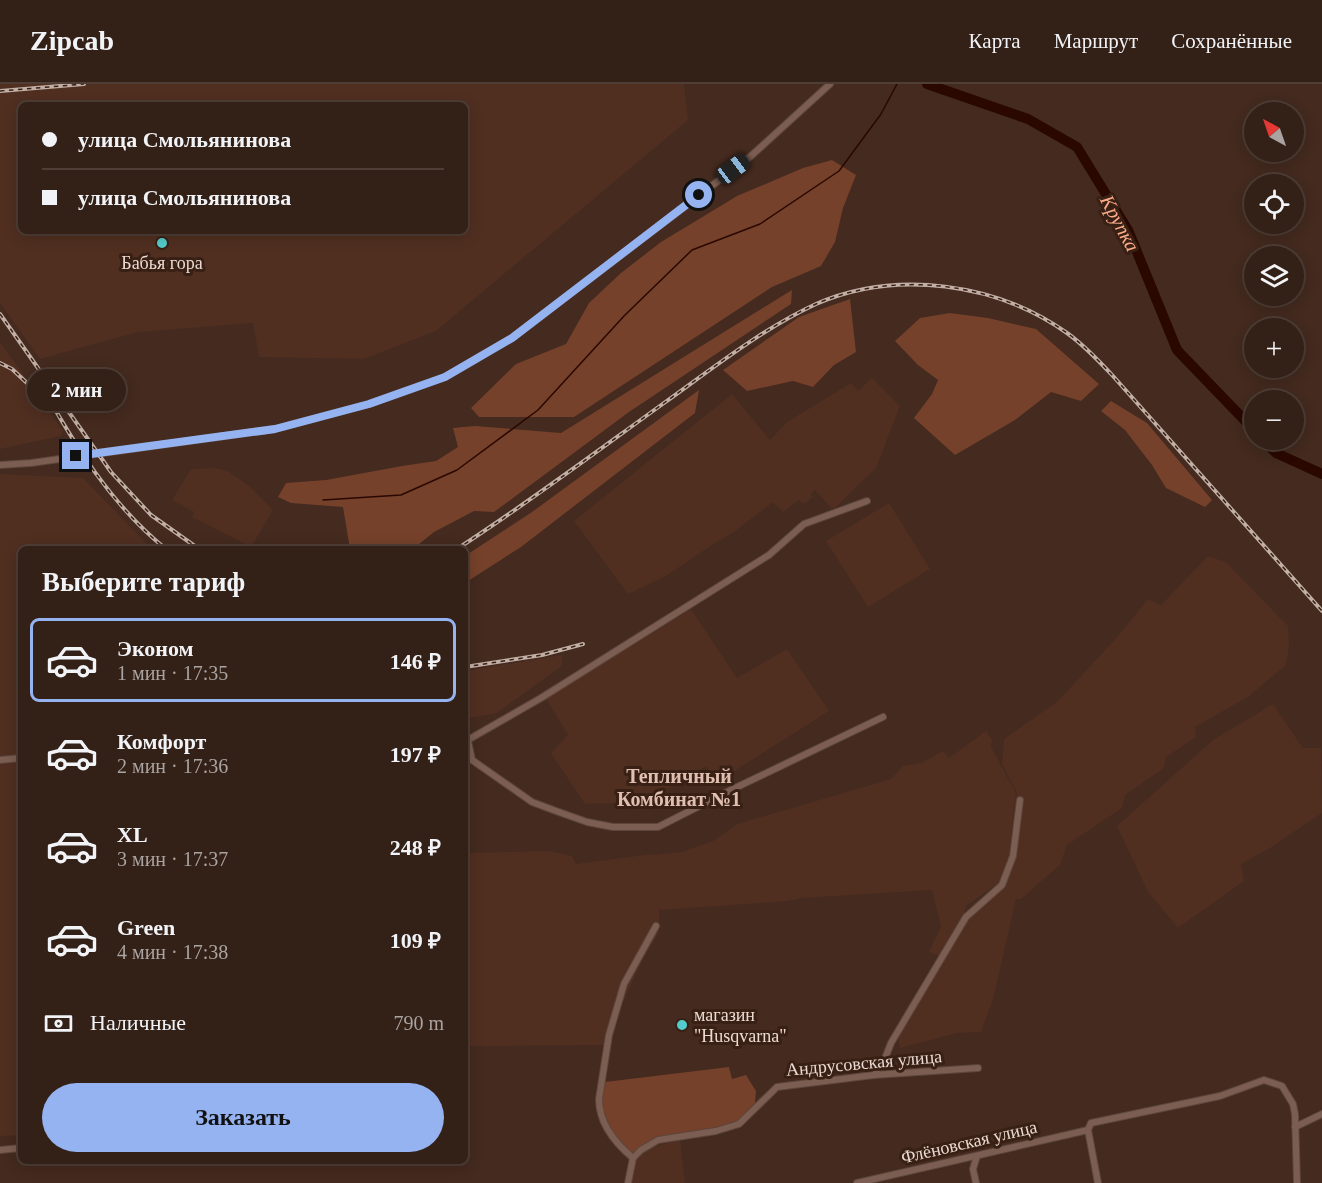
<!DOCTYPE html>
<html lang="ru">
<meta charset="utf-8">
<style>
body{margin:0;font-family:"Times New Roman",serif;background:#3e2d24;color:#f1f3f6;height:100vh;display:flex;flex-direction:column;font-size:22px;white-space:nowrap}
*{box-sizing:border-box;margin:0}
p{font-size:20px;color:#a9a3a1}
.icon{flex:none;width:33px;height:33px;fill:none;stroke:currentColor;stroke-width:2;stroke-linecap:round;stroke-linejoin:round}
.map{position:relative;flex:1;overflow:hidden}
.details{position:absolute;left:18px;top:462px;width:450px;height:618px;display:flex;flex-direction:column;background:#332017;border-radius:9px;box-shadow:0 3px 15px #0003,0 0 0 2px #4e3e36}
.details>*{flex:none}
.top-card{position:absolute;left:18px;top:18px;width:450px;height:132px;border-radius:9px;box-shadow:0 3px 15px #0003,0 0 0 2px #4e3e36;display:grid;align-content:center;height:132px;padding:0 24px;background:#332017}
.needle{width:39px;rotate:320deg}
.fabs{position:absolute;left:1244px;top:18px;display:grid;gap:12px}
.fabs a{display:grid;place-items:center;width:60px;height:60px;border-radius:50%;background:#332017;box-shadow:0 3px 15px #0003,0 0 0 2px #4e3e36;font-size:30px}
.end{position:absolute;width:27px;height:27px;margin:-14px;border:8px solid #95b2f1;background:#111;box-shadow:0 0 0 3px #111}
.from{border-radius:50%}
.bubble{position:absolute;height:42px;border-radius:21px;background:#332017;box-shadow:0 3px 15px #0003,0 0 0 2px #4e3e36;font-size:20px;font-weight:800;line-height:42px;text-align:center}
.car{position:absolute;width:18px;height:36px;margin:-18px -9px;border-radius:8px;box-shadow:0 0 4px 2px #0007;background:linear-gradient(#222 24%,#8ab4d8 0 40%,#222 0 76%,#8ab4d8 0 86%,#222 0)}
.top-card b{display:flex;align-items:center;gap:21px;height:57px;font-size:22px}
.top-card b+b{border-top:2px solid #4e3e36}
.top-card i{width:15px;height:15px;background:#f1f3f6}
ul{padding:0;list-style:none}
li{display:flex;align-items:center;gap:18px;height:84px;margin:0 12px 9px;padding:0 12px;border:3px solid transparent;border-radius:9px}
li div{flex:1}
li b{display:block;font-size:22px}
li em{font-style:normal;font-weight:800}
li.active{border-color:#95b2f1}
li>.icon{width:54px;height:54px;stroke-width:1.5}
h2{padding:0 24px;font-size:27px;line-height:72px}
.pay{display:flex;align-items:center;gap:15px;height:66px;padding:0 24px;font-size:22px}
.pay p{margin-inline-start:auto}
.action{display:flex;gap:12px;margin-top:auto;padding:12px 24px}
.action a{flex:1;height:69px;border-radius:36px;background:#95b2f1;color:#111;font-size:24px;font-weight:800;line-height:69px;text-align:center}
header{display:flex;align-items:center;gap:36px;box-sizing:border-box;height:84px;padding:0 30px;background:#332017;border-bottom:2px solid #4e3e36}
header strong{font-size:28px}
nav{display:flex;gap:33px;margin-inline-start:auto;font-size:21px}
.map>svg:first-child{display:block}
.built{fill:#502f21;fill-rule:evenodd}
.green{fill:#75412b}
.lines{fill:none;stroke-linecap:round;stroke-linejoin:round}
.stream{stroke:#2a0800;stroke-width:1.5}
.river{stroke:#2a0800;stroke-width:10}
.minor-casing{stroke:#5c463c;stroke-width:8}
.minor{stroke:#7b5d51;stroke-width:6}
.rail-casing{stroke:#c1aea5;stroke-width:4}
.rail{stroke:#392015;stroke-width:1.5;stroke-dasharray:4.5;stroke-linecap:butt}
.route{stroke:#95b2f1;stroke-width:8}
.poi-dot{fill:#53cdcb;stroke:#392015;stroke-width:2}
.labels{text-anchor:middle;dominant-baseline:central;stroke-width:6;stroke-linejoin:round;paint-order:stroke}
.poi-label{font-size:18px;fill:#ebdad2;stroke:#392015}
.street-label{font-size:18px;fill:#ebdad2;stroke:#392015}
.water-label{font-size:20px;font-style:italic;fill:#fcab89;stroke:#392015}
.neighbourhood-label{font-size:20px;font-weight:bold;fill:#e1bfb0;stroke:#392015}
</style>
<header>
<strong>Zipcab</strong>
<nav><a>Карта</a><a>Маршрут</a><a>Сохранённые</a></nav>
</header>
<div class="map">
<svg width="1322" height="1099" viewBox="0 0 1322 1099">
<rect width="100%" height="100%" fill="#442a1f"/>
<g class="built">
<path d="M0,0H684L688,36L436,247L364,275L259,273L253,239L138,248L40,275L0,219ZM21,21H465V147H21Z"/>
<path d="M0,258L63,347L61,352L0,365Z"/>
<path d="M872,294L900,322L876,384L835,424H831L815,406L811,410L813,413L804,420L799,416L783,428L774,419H772L731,450L718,457L666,492L628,510L574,437L732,310L770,356L787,338L851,299L858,307Z"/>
<path d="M215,384L228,387L249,402L273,426L251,463L192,433L194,428L172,416L191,385Z"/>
<path d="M0,390L83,394L147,460L154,465H21V1051L0,1052Z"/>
<path d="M889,419L930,485L868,523L826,457Z"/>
<path d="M1208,472L1226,478L1288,542L1289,562L1286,581L1248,613L1195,643L1196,653L1166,673L1164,684L1125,711L1122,724L1067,761L1060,781L1021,815H1016L993,916L981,948L957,949L900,964L896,943L949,856L939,872L929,868L941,842L932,806L802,814L788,817L659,826V848L643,875L617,931L610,961L467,962L465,1020V769L548,767L572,772L576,780L652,770L653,775V771L682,768L713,757L737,740L891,695L903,682L921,679L943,667L949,674L986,647L992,656L991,663L1016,709L1009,771L999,799L966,822L964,831L1000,800L1010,771L1017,709L1002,680L1004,655L1058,617L1118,552L1148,515L1161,521Z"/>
<path d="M691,525L737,594L787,565L829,627L717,698L706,682L645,718L585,720L551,669L568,651L546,615Z"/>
<path d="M562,571V582L497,629L465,635V587Z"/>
<path d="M1273,620L1303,664H1321L1322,729L1270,764L1241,780L1244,797L1178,844L1148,808L1117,742L1213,656Z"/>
<path d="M680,1056L685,1099H632L636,1076L648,1064Z"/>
</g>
<g class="green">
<path d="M832,76L856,91L843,124L835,158L821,182L772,203L574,333H479L471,324L516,280L566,260L589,219L621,189L661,158L737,112L803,84Z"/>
<path d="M792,206L791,220L629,328L494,428L474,427L434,448L413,465H350L343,423L291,419L278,413L286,399L326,396L402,382L436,377L458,363L453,344L475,342L561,349Z"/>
<path d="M850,215L856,268L834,281L813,303L793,297L747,307L723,286L799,233Z"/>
<path d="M950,229L988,234L1036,245L1099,300L1081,317L1051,308L1015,336L955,371L914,334L932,310L938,296L918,281L895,257L920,234Z"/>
<path d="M699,306L695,329L521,463L465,499V472L532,428Z"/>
<path d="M1111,317L1147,339L1212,416L1205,423L1166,404L1152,381L1125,346L1101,327Z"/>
<path d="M729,983L732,995L746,991L756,1007L755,1019L738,1037L716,1044L658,1053L640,1063L632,1070C606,1048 599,1031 605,998Z"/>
</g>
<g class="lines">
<path class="stream" d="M323,416L401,411L457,386L538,326L624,232L692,166L760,140L839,87L881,30L897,0"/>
<g class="river">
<path d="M927,0L1028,35L1077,63L1128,146L1177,266L1254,346"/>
<path d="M1263,356L1276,369L1322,390"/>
</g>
<g class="minor-casing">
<g id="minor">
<path d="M0,381L31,379L275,345L369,320L445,293L512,254L630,164L751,72L830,0"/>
<path d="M466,657L541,614L769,471L804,440L867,417"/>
<path d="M468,657L472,676L532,718L556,727L587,738L613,743H658L733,705L883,633"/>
<path d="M0,676L21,674"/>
<path d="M874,991L884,977L891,959L966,833L1002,801L1013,772L1020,716"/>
<path d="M1295,1043L1322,1030"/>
<path d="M0,1066L21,1064"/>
<path d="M633,1074C615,1059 599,1039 599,1015L609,951L624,900L656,842"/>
<path d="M628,1099L633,1074L641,1066L658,1056L716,1047L739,1040L777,1003L874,991L978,984"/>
<path d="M857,1099L1088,1046"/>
<path d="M976,1099L973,1085L977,1072"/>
<path d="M1098,1099L1088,1046L1091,1039L1220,1012L1264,996L1282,1002L1293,1020L1295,1030L1297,1099"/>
</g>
</g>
<use href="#minor" class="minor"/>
<g class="rail-casing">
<g id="rail">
<path d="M0,7L84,0"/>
<path d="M0,230L111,388L151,431L199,465"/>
<path d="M0,279L12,285L43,314"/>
<path d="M40,299C74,360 111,421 166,465"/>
<path d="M457,465C528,419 596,368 664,319C713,284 762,245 816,220C896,185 997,199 1067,249C1084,261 1099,277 1113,292L1322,527"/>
<path d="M465,583L542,571L583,560"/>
</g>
</g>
<use href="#rail" class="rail"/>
</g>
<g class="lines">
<path class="route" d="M76,372L275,345L369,320L445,293L512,254L699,111"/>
</g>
<g class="poi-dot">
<circle cx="162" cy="159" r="6"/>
<circle cx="682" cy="941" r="6"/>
</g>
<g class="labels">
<g class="poi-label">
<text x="162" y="179">Бабья гора</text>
<text x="694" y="931" text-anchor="start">магазин<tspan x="694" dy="21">"Husqvarna"</tspan></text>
</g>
<g class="street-label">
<text transform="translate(864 979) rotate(-5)">Андрусовская улица</text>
<text transform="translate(969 1058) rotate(-13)">Флёновская улица</text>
</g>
<g class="water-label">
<text transform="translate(1120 139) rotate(62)">Крупка</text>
</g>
<g class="neighbourhood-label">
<text x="679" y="692">Тепличный<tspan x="679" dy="23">Комбинат №1</tspan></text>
</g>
</g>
</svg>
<div class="fabs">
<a><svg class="needle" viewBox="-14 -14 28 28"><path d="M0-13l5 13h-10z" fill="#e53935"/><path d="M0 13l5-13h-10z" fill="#a9a3a1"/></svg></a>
<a><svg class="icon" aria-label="locate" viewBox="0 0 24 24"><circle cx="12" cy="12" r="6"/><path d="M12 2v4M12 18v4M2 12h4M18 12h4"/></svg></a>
<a><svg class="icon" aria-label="layers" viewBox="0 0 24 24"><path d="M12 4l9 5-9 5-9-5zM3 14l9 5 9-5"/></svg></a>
<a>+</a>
<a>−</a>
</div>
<i class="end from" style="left:699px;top:111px"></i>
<i class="end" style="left:76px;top:372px"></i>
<div class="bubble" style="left:27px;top:285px;width:99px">2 мин</div>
<i class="car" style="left:733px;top:85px;rotate:53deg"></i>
<div class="top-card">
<b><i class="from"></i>улица Смольянинова</b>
<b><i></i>улица Смольянинова</b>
</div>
<section class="details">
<h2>Выберите тариф</h2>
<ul>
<li class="active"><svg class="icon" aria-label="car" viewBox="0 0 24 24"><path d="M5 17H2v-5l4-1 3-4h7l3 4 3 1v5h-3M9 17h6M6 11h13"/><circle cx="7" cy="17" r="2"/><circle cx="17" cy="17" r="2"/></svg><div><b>Эконом</b><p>1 мин · 17:35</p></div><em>146 ₽</em></li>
<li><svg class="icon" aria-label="car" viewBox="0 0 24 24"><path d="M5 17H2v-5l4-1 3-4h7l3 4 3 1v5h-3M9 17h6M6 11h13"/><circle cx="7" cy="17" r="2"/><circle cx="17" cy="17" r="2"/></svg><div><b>Комфорт</b><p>2 мин · 17:36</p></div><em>197 ₽</em></li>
<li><svg class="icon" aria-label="car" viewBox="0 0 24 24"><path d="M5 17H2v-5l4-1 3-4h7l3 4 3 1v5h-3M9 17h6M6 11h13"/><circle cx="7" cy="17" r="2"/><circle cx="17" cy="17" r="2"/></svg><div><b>XL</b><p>3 мин · 17:37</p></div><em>248 ₽</em></li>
<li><svg class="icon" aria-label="car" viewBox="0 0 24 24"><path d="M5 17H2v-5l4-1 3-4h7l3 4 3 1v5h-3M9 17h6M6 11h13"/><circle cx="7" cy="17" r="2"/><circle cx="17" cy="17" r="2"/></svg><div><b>Green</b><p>4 мин · 17:38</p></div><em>109 ₽</em></li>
</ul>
<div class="pay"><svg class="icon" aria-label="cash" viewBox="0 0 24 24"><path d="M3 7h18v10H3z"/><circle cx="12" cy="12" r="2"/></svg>Наличные<p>790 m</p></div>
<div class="action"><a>Заказать</a></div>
</section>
</div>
